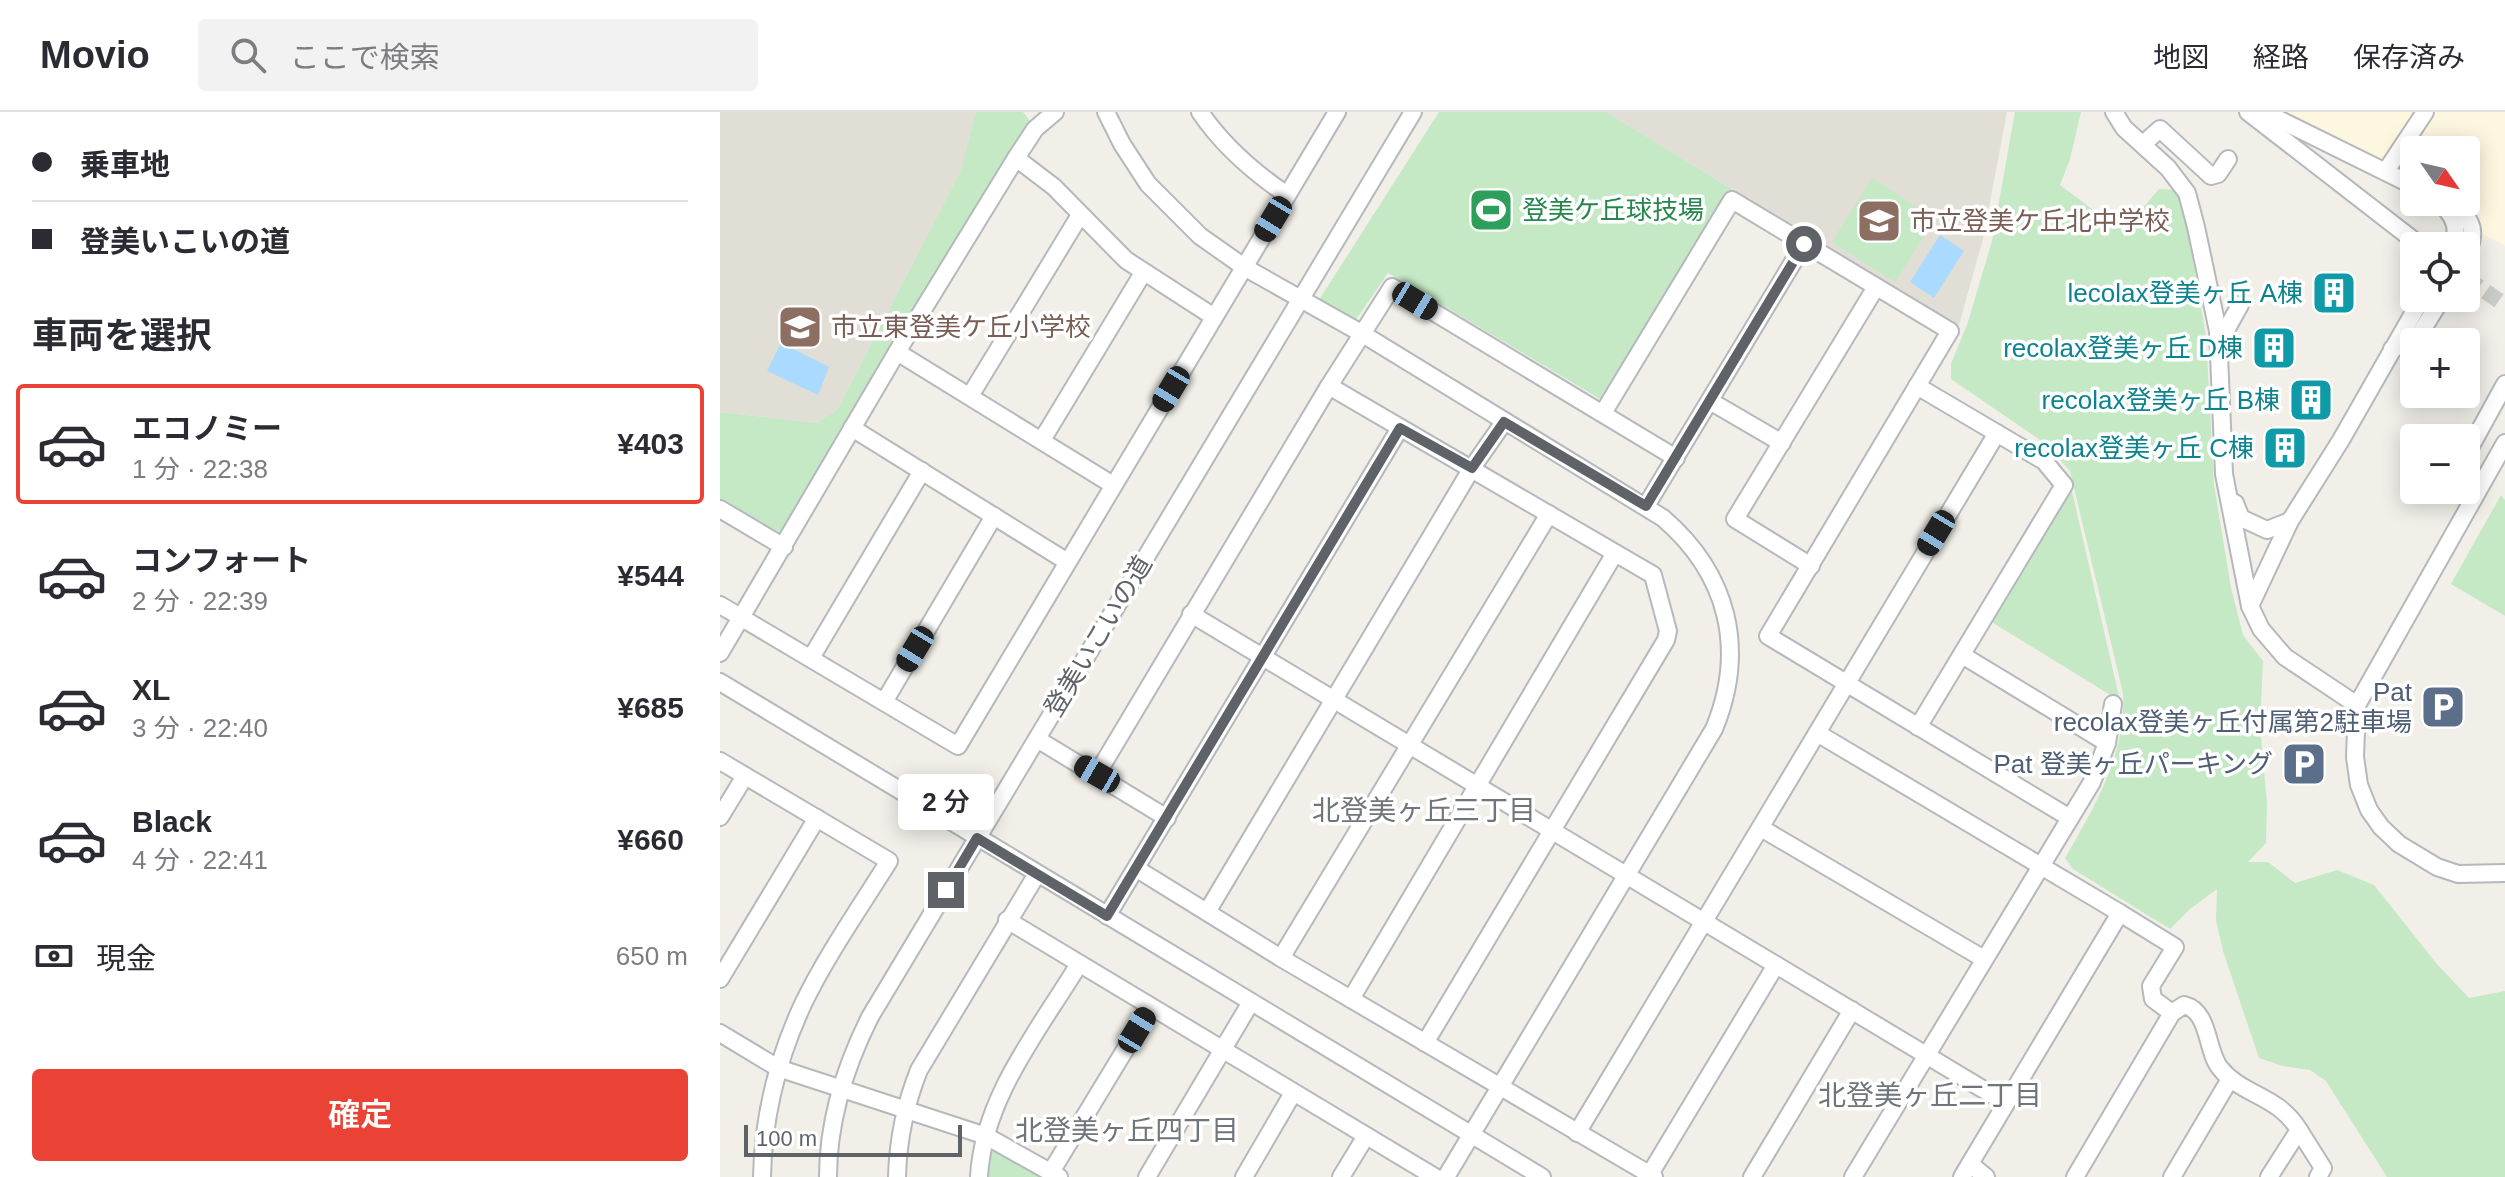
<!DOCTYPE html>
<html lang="ja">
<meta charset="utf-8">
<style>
body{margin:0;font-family:Helvetica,"Noto Sans JP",sans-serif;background:#f2f2f3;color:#2b2b33;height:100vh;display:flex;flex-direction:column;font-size:30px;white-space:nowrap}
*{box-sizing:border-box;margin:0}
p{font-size:26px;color:#7c7c81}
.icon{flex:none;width:44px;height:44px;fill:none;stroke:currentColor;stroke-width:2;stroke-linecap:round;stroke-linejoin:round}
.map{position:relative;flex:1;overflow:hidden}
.side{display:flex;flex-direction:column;background:#fff;width:720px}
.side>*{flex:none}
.hud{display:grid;align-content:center;height:176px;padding:0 32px;background:#fff}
.needle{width:52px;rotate:124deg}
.fabs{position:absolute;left:1680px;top:24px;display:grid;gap:16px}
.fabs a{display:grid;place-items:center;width:80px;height:80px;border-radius:8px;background:#fff;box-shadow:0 4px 20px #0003;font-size:40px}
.scale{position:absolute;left:24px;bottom:20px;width:218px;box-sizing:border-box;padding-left:8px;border:4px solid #5f6368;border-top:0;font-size:22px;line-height:28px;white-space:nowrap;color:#5f6368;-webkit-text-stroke:6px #fff;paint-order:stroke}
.end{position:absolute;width:36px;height:36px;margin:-18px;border:10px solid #5f6368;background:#fff;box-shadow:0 0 0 4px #fff}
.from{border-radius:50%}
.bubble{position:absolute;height:56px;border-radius:8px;background:#fff;box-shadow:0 4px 20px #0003;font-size:26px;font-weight:600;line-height:56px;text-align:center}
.car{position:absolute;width:24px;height:48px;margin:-24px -12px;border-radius:10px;box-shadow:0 0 6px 2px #0007;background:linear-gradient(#222 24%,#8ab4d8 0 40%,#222 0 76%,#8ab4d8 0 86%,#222 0)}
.hud b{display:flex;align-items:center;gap:28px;height:76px;font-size:30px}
.hud b+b{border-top:2px solid #e1e1e2}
.hud i{width:20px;height:20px;background:#2b2b33}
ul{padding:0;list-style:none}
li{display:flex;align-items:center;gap:24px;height:120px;margin:0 16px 12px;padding:0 16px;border:4px solid transparent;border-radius:8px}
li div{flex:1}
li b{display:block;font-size:30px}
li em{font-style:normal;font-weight:600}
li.current{border-color:#ea4335}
li>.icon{width:72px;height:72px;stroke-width:1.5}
h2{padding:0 32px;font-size:36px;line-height:96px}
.pay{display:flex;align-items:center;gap:20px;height:88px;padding:0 32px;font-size:30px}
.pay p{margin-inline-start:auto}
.button{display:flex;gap:16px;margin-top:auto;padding:16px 32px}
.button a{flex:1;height:92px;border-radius:8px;background:#ea4335;color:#fff;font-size:32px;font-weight:600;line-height:92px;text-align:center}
header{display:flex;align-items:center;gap:48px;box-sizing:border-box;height:112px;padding:0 40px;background:#fff;border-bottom:2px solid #e1e1e2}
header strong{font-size:38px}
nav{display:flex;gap:44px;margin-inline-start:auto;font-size:28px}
.search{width:560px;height:72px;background:#f2f2f3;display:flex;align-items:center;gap:20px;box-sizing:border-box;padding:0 28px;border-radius:8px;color:#7c7c81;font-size:30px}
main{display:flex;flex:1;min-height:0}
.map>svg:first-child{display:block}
.commercial{fill:#fef7e0}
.education{fill:#e1ded6}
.green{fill:#c5e8c5}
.water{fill:#aadaff}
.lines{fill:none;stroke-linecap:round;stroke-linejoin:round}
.minor-tunnel{stroke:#ccccc8;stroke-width:16;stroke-dasharray:16 8;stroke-linecap:butt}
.minor-casing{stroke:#b5b8bc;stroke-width:20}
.minor{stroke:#fff;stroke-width:16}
.route{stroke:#5f6368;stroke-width:10}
.labels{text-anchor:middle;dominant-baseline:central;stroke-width:7;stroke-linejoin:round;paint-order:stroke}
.leisure-label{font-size:26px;fill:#27864d;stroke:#fff;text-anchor:start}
.education-label{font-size:26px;fill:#785e54;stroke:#fff;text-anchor:start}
.culture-label{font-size:26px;fill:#0d838f;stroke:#fff;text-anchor:end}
.street-label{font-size:26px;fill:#5f6368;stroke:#fff}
.service-label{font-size:26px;fill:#4e5e75;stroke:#fff;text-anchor:end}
.neighbourhood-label{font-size:28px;fill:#70757a;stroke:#fff}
</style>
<header>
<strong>Movio</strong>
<div class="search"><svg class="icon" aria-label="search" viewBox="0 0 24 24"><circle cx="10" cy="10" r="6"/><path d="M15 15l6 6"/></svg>ここで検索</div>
<nav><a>地図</a><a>経路</a><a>保存済み</a></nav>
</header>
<main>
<section class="side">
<div class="hud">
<b><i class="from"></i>乗車地</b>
<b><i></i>登美いこいの道</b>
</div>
<h2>車両を選択</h2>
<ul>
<li class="current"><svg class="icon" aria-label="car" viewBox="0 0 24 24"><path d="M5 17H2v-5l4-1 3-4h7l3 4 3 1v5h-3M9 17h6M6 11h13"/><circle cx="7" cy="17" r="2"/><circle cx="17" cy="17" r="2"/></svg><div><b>エコノミー</b><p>1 分 · 22:38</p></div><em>¥403</em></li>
<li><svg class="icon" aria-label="car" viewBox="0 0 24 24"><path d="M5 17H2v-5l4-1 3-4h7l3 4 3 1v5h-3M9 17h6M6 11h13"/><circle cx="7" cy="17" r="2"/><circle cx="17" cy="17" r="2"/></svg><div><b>コンフォート</b><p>2 分 · 22:39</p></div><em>¥544</em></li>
<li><svg class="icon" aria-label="car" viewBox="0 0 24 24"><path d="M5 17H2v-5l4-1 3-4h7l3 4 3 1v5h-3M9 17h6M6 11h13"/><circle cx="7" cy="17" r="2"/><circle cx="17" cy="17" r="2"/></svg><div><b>XL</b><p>3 分 · 22:40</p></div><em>¥685</em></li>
<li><svg class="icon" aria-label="car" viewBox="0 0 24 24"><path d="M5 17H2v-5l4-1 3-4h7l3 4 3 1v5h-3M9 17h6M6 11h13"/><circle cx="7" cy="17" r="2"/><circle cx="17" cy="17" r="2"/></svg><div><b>Black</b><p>4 分 · 22:41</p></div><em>¥660</em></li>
</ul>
<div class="pay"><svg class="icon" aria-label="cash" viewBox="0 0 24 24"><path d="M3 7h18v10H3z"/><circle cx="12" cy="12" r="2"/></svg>現金<p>650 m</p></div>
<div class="button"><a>確定</a></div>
</section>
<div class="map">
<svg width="1785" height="1065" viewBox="0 0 1785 1065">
<rect width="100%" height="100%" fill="#f1efe8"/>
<path class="commercial" d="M1566,0H1785V134L1761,121L1743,90H1746V38H1694V63Z"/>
<g class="education">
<path d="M0,0H256L240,60L117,298L96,311L0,300Z"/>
<path d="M886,0H1287L1263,127L1237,220L1020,90L1022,83Z"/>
</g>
<g class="green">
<path d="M256,0H303L311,11L65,418L53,421L0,389V300L96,311L117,298L240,60Z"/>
<path d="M719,0H886L1012,77L880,287L668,161L635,209L599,188Z"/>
<path d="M1295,0H1361L1350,47L1340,73L1396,115L1421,98L1439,77L1457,78L1465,103L1486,224L1494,373L1511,476L1523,523L1543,549L1540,614L1547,692L1546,731L1528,750H1548L1575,771L1617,758L1654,773L1716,851L1749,886L1785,879V1065H1667L1606,969L1590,958L1563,954L1539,946L1503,839L1496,808L1497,777L1470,797L1450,817L1353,757L1345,746C1375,694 1406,643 1403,581L1350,359L1326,332L1231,267V252L1248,210L1272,129Z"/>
<path d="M1152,66L1215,107L1175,170L1112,130Z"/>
<path d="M1351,375L1400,589L1270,509Z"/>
<path d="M1781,383L1785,388V504L1731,472Z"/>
<path d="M279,1036L327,1065H268L269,1042Z"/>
</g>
<g class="water">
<path d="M1220,123L1244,139L1214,186L1190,170Z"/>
<path d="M61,231L109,255L98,283L47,259Z"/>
</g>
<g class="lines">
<path class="minor-tunnel" d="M1746,166L1785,193"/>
<g class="minor-casing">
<g id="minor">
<path d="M386,0L402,32L428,72L480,124L524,155L641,221L943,406C1008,462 1027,537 994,617L726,1065"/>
<path d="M480,0C503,34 533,60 567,83"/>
<path d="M1394,0L1404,16L1448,56L1467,81L1476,115L1498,219L1504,362L1530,494L1541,517L1565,545L1637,593"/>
<path d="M1528,0L1701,134"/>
<path d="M1544,0L1694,74"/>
<path d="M1423,32L1440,17L1491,64L1498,62L1508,47"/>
<path d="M296,46L334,75L406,148L494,205"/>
<path d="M1666,59L1705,0"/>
<path d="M1724,90C1750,103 1760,115 1746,144"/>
<path d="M1720,91C1734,104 1740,116 1732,134"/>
<path d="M1499,231L1520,193"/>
<path d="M1672,237L1696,228L1722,186"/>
<path d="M177,240L393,373"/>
<path d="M609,274L933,463L948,519L946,528L705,931"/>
<path d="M1197,274L1324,349L1344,373L1198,615"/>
<path d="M250,284L360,103"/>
<path d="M990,289L1062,331"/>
<path d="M883,301L1012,88L1230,219L1048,524L1350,706"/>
<path d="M132,316L346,449"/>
<path d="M322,328L423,161"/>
<path d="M1785,331L1637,593L1635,645L1639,673L1649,698L1661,715L1679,732L1717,755L1738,762L1785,761"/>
<path d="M1746,343L1785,272"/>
<path d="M1735,378L1752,389"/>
<path d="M1515,391L1521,406L1547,418L1570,409"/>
<path d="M926,394L1084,132"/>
<path d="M0,397L64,435"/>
<path d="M1091,454L1015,407L1156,175"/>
<path d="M0,493L238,634L617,0"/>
<path d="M1530,494L1570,409L1621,328L1702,186"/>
<path d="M471,502L1286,991"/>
<path d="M0,541L177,240L296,46L315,17L335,0"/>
<path d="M91,546L202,359"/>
<path d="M0,570L822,1065"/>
<path d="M164,590L274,404"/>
<path d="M1097,621L1400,801L1242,1065"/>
<path d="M317,627L447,706"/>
<path d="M1387,631L1393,592"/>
<path d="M0,649L169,749C141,794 106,844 83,892C58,946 43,1006 42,1065"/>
<path d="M377,662L609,274L672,175L956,346"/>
<path d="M0,705L25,664"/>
<path d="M1041,716L1264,847"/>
<path d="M417,757L561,846L934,1065"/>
<path d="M487,800L752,356L784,310"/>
<path d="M1400,801L1455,835L1431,874L1433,887L1452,901"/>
<path d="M387,804L680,316"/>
<path d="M287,808L715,1065"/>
<path d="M561,846L829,402"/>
<path d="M0,867L97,706"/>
<path d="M631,887L895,441"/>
<path d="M0,921L58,956L266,1024L339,1065"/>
<path d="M1579,1018L1603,1056L1598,1065"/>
<path d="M857,1021L1277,321"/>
<path d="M1250,1052L1266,1065"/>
<path d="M331,1060L431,895"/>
<path d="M930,1062L1056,853"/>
<path d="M108,1065C108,1008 125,955 150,905L693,0"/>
<path d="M177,1065C178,1027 185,993 199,958L317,762"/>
<path d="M259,1065C263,986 319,918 359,852"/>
<path d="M427,1065L531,890"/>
<path d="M524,1065L573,981"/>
<path d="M621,1065L646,1024"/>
<path d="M1032,1065L1132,898"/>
<path d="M1133,1065L1372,670L1387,631L1242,543"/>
<path d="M1355,1065L1452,901L1464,893C1490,899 1486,939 1500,956C1522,984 1557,982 1579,1018L1549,1065"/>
<path d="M1452,1065L1510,967"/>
</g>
</g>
<use href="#minor" class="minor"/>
</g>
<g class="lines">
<path class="route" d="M226,778L257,726L387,804L680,316L752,356L784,310L926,394L1084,132"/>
</g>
<defs>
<g id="stadium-square" transform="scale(2.3)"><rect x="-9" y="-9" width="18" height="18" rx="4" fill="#2e9e5b" stroke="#fff"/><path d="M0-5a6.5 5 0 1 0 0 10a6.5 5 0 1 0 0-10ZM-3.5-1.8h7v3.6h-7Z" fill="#fff"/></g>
<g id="school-square" transform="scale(2.3)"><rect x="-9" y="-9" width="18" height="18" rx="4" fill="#8d6e63" stroke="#fff"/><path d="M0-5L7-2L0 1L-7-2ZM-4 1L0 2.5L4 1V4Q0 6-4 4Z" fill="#fff"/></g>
<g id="building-square" transform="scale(2.3)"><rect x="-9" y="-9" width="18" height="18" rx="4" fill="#0f9aa8" stroke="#fff"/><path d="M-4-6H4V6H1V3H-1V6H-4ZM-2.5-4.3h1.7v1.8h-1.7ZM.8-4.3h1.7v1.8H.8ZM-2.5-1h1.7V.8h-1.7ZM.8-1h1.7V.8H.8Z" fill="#fff"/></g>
<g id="parking-square" transform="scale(2.3)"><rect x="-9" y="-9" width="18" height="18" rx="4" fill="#5c6f8a" stroke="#fff"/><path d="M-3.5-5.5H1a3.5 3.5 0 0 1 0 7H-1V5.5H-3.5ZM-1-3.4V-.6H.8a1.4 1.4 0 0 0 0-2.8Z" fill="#fff"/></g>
</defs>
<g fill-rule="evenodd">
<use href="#stadium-square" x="771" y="98"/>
<use href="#school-square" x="1159" y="109"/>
<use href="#building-square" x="1614" y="181"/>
<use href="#school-square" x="80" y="215"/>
<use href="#building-square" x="1554" y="236"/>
<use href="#building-square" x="1591" y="288"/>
<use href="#building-square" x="1565" y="336"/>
<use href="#parking-square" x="1723" y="595"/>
<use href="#parking-square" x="1584" y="652"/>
</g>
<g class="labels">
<g class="leisure-label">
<text x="802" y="98">登美ケ丘球技場</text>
</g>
<g class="education-label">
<text x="1190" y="109">市立登美ケ丘北中学校</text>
<text x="111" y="215">市立東登美ケ丘小学校</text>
</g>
<g class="culture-label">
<text x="1583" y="181">lecolax登美ヶ丘 A棟</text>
<text x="1523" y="236">recolax登美ヶ丘 D棟</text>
<text x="1560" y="288">recolax登美ヶ丘 B棟</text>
<text x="1534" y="336">recolax登美ヶ丘 C棟</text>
</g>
<g class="street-label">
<text transform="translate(378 524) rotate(-59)">登美いこいの道</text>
</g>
<g class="service-label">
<text x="1692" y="580">Pat<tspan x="1692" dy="30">recolax登美ヶ丘付属第2駐車場</tspan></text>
<text x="1553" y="652">Pat 登美ヶ丘パーキング</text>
</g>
<g class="neighbourhood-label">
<text x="704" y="698">北登美ヶ丘三丁目</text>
<text x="1210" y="983">北登美ヶ丘二丁目</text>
<text x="407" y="1018">北登美ヶ丘四丁目</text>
</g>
</g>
</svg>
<div class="fabs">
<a><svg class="needle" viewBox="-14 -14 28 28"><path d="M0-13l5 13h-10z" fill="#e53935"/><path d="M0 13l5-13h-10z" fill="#7c7c81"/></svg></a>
<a><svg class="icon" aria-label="locate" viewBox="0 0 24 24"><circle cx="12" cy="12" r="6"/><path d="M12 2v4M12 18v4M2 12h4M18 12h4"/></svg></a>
<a>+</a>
<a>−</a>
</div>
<div class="scale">100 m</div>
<i class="end from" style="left:1084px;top:132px"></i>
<i class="end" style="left:226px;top:778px"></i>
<div class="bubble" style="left:178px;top:662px;width:96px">2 分</div>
<i class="car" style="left:553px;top:107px;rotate:211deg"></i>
<i class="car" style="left:695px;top:189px;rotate:121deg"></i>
<i class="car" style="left:451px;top:277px;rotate:211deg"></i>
<i class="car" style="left:1216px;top:421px;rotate:211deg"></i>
<i class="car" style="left:195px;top:537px;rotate:211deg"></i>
<i class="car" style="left:377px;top:662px;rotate:300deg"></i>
<i class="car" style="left:417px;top:918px;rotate:31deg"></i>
</div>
</main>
